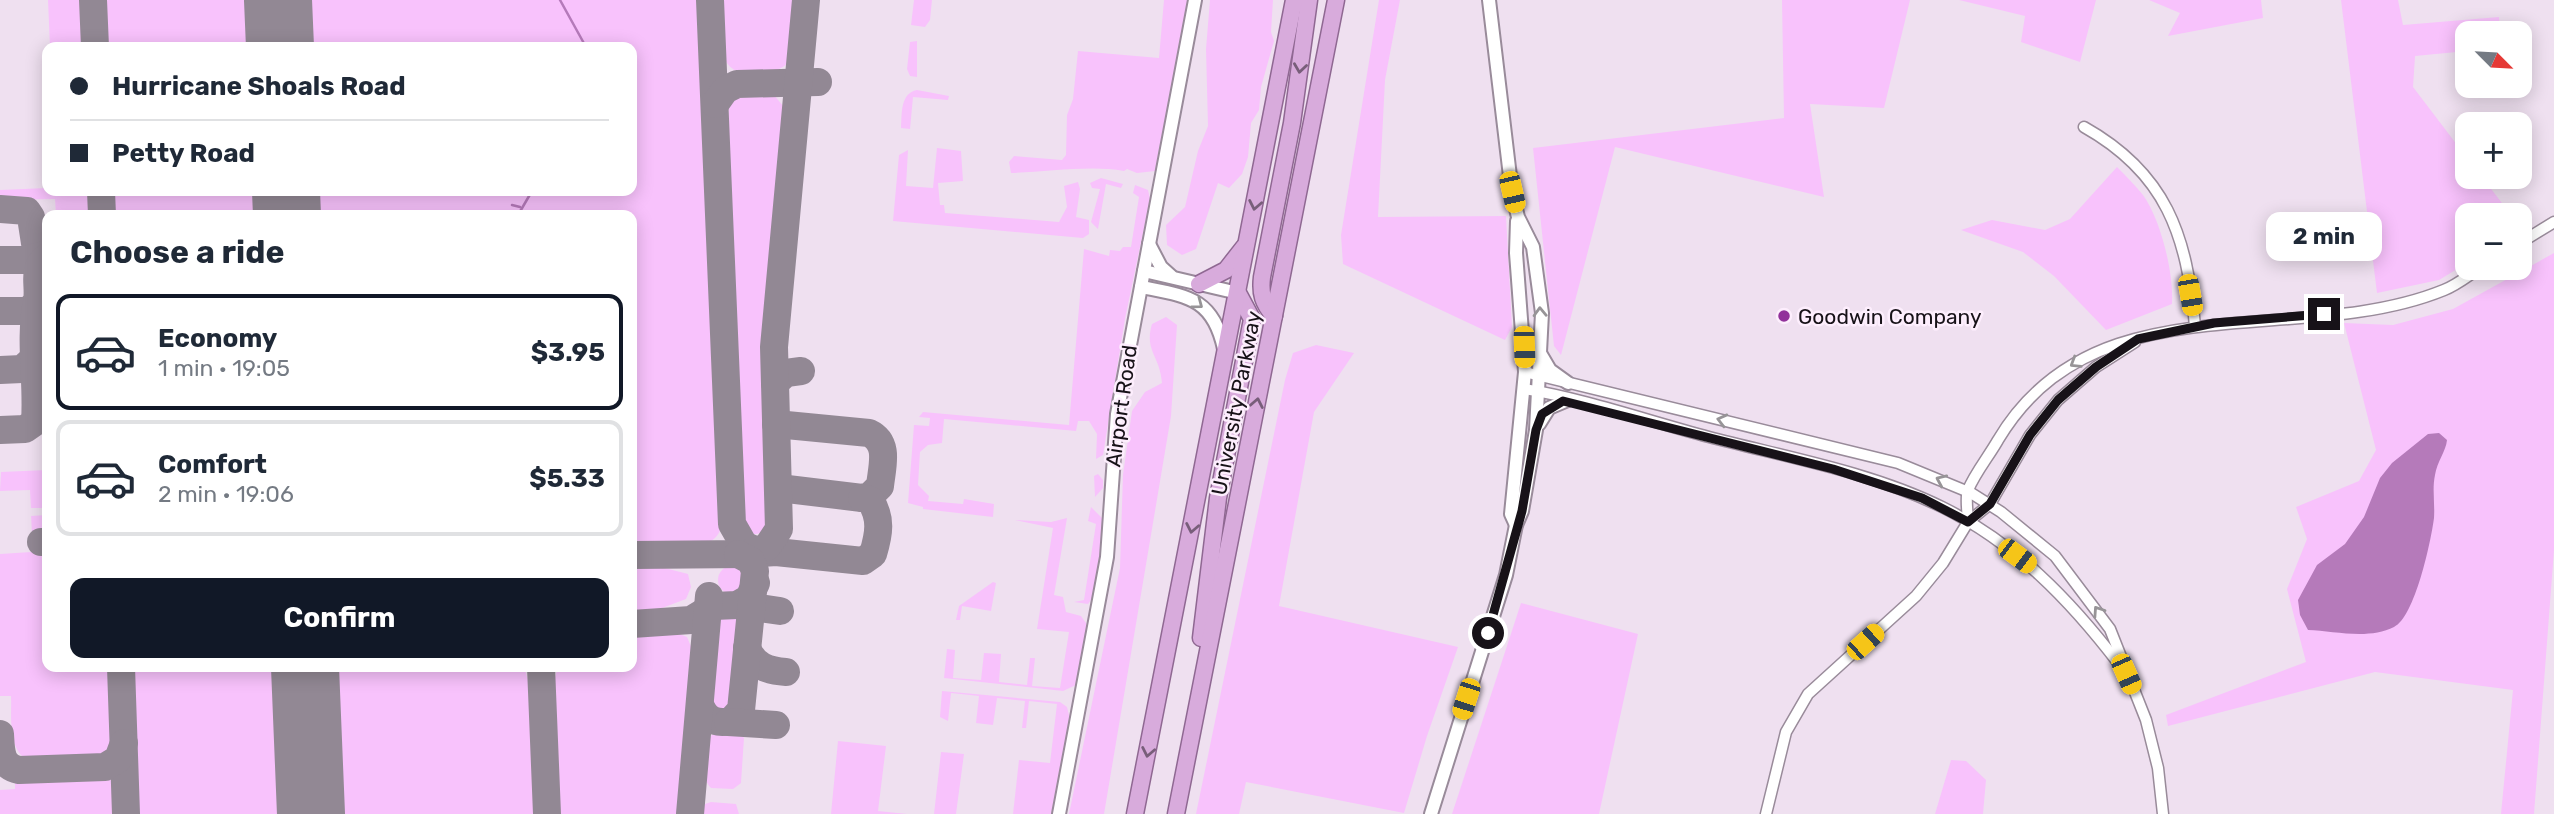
<!DOCTYPE html>
<meta charset="utf-8">
<style>
body{margin:0;font-family:Rubik,sans-serif;background:#f6f6f7;color:#1f2937;height:100vh;display:flex;flex-direction:column;font-size:26px;white-space:nowrap}
*{box-sizing:border-box;margin:0}
p{font-size:23px;color:#747a83}
.icon{flex:none;width:38px;height:38px;fill:none;stroke:currentColor;stroke-width:2;stroke-linecap:round;stroke-linejoin:round}
.map{position:relative;flex:1;overflow:hidden}
.side{position:absolute;left:42px;top:210px;width:595px;height:462px;display:flex;flex-direction:column;background:#fff;border-radius:14px;box-shadow:0 4px 18px #0003}
.side>*{flex:none}
.top-card{position:absolute;left:42px;top:42px;width:595px;height:154px;border-radius:14px;box-shadow:0 4px 18px #0003;display:grid;align-content:center;height:154px;padding:0 28px;background:#fff}
.needle{width:46px;rotate:114deg}
.tools{position:absolute;left:2455px;top:21px;display:grid;gap:14px}
.tools a{display:grid;place-items:center;width:77px;height:77px;border-radius:14px;background:#fff;box-shadow:0 4px 18px #0003;font-size:35px}
.end{position:absolute;width:32px;height:32px;margin:-16px;border:9px solid #171218;background:#fff;box-shadow:0 0 0 4px #fff}
.from{border-radius:50%}
.bubble{position:absolute;height:49px;border-radius:14px;background:#fff;box-shadow:0 4px 18px #0003;font-size:23px;font-weight:700;line-height:49px;text-align:center}
.car{position:absolute;width:21px;height:42px;margin:-21px -10px;border-radius:9px;box-shadow:0 0 5px 2px #0007;background:linear-gradient(#f5c518 24%,#345 0 40%,#f5c518 0 76%,#345 0 86%,#f5c518 0)}
.top-card b{display:flex;align-items:center;gap:24px;height:66px;font-size:26px}
.top-card b+b{border-top:2px solid #e0e1e3}
.top-card i{width:18px;height:18px;background:#1f2937}
ul{padding:0;list-style:none}
li{display:flex;align-items:center;gap:21px;height:116px;margin:0 14px 10px;padding:0 14px;border:4px solid #e0e1e3;border-radius:14px}
li div{flex:1}
li b{display:block;font-size:26px}
li em{font-style:normal;font-weight:700}
li.on{border-color:#111827}
li>.icon{width:63px;height:63px;stroke-width:1.5}
h2{padding:0 28px;font-size:32px;line-height:84px}
.button{display:flex;gap:14px;margin-top:auto;padding:14px 28px}
.button a{flex:1;height:80px;border-radius:14px;background:#111827;color:#fff;font-size:28px;font-weight:700;line-height:80px;text-align:center}
.map>svg:first-child{display:block}
.green{fill:#f8c2fc}
.water{fill:#b57aba}
.lines{fill:none;stroke-linecap:round;stroke-linejoin:round}
.stream{stroke:#b57aba;stroke-width:2.5}
.taxiway{stroke:#928894;stroke-width:28}
.runway{stroke:#928894;stroke-width:68}
.minor-casing{stroke:#998b9a;stroke-width:13}
.tertiary-casing{stroke:#998b9a;stroke-width:16}
.trunk-casing{stroke:#8f6892;stroke-width:19}
.minor{stroke:#fff;stroke-width:10}
.tertiary{stroke:#fff;stroke-width:12}
.trunk{stroke:#d8abdc;stroke-width:16}
.oneway{stroke:#785e7a}
.oneway2{stroke:#979497}
.route{stroke:#171218;stroke-width:9}
.poi-dot{fill:#91319a;stroke:#fdeefd;stroke-width:2.5}
.labels{text-anchor:middle;dominant-baseline:central;stroke-width:5;stroke-linejoin:round;paint-order:stroke}
.poi-label{font-size:21px;fill:#171218;stroke:#fdeefd;text-anchor:start}
.street-label{font-size:21px;fill:#171218;stroke:#fdeefd}
</style>
<div class="map">
<svg width="2554" height="814" viewBox="0 0 2554 814">
<rect width="100%" height="100%" fill="#efe0f0"/>
<g class="green">
<path d="M48,0H84L86,47H50Z"/>
<path d="M103,0H255L257,47H105Z"/>
<path d="M301,0H703L723,512C723,526 721,536 708,543L632,546V215H310L309,191H632V47H303Z"/>
<path d="M720,0H799C802,13 800,48 792,59C779,76 737,83 725,60C717,44 720,18 720,0Z"/>
<path d="M914,0H932L930,20L925,27L911,25Z"/>
<path d="M1164,0H1188L1155,171L1137,173L1127,169L1124,171C1091,165 1046,172 1011,173L1009,162L1014,156L1062,160L1066,155L1067,115L1073,99L1078,51L1159,58Z"/>
<path d="M1210,0H1273L1271,32L1274,41L1261,87L1259,110L1251,123L1248,157L1242,174L1229,188L1218,183L1196,249L1182,255L1167,245L1166,225L1185,207L1198,151L1208,126L1206,49Z"/>
<path d="M1379,0H1400L1385,80L1378,217L1506,216L1512,327L1505,340L1343,264L1341,235Z"/>
<path d="M1782,0H1910L1884,108L1810,104L1824,197L1615,147L1561,355L1554,346L1533,148L1784,118Z"/>
<path d="M1959,0H2096L2080,62L2021,42L2025,16Z"/>
<path d="M2149,0H2261L2263,18L2168,36L2180,13Z"/>
<path d="M2341,0H2398L2403,25L2499,17L2500,33H2468L2467,51L2415,56L2413,87L2467,158L2468,177H2482L2511,215H2468L2467,263L2439,280L2377,293Z"/>
<path d="M917,41V77L910,76L907,69L910,42Z"/>
<path d="M917,90L949,96L948,100L913,97L910,129L901,128C902,114 900,93 917,90Z"/>
<path d="M748,92L773,94L790,114L765,363L771,519C768,531 762,535 749,534L741,520L725,144L729,105L738,96Z"/>
<path d="M937,148L961,151L963,181L938,183L940,205H944L945,213L1059,222L1067,207L1064,186L1078,182L1080,189L1076,217L1089,220V234L1083,238L893,221L899,155L908,150L906,186L933,188Z"/>
<path d="M2117,167C2126,176 2135,185 2143,195C2161,220 2174,274 2172,304L2106,330L2054,276L2023,252L1961,230L1992,220L2045,230L2070,219Z"/>
<path d="M1101,178L1123,184L1121,188L1106,184L1098,229L1091,222L1100,189L1092,188L1090,183Z"/>
<path d="M1135,185L1148,190L1150,199L1125,319L1103,455L1096,459L1097,434L1089,421H1078L1076,431L944,419L942,443L928,445L920,452L918,485L929,496L928,501L963,504L964,499L994,504L993,517L923,509V507L908,503L914,425L929,426L930,418L919,417L923,412L1069,425L1084,249L1109,256L1110,250L1120,251L1123,247H1131L1139,197L1133,193Z"/>
<path d="M47,188V191H92L93,215H56L55,199L0,200V190Z"/>
<path d="M111,191H262L263,215H112Z"/>
<path d="M2554,253V550L2534,814H2501L2513,690L2375,672L2168,726L2166,715L2306,662L2287,589L2307,539L2296,507L2359,481L2376,450L2344,323L2393,325L2453,309Z"/>
<path d="M1166,317L1177,325L1171,416L1104,814H1069L1120,568L1123,475L1132,411L1145,392L1162,383C1160,355 1144,351 1152,324Z"/>
<path d="M1316,345L1354,353L1314,412L1279,606L1458,647L1427,736L1404,813L1246,782L1239,814H1196L1285,380L1293,353Z"/>
<path d="M47,470V508H31L30,490L0,491L1,472Z"/>
<path d="M1098,474L1103,480V488L1095,497L1094,476Z"/>
<path d="M1091,507L1102,518C1101,538 1101,591 1088,604L1074,602L1084,600L1096,524L1088,521Z"/>
<path d="M47,515V533L32,534L31,516Z"/>
<path d="M1067,518L1054,595L1063,597L1066,612L1081,616L1088,626L1076,685L1063,691L944,678L947,649L955,650L953,678L981,680L984,653L1001,654L999,682L1027,685L1030,658H1035L1032,686L1060,688L1069,632L1037,629L1053,528L1015,520L1051,522Z"/>
<path d="M47,551V667H111L114,745L112,754L105,759L27,760C7,747 12,717 11,696H0V554Z"/>
<path d="M653,565L688,574L691,587L686,599L662,608L632,613V566Z"/>
<circle cx="732" cy="580" r="14"/>
<path d="M993,582L996,583L991,611L962,606L960,620H956L959,606Z"/>
<path d="M1521,603L1638,634L1599,814H1452Z"/>
<path d="M731,613L740,623L733,708L721,715L711,710L709,702L716,625L724,614Z"/>
<path d="M672,631L687,637L695,656L682,803L678,814H558L553,684L558,667H632V634Z"/>
<path d="M132,667H282L288,814H136Z"/>
<path d="M328,667H524L530,686L538,814H334Z"/>
<path d="M942,691L1060,702L1067,707L1070,719L1051,814H1013L1019,760L1050,763L1057,704L1029,701L1026,728H1022L1025,701L997,698L993,725L976,723L979,696L951,693L948,721L940,717Z"/>
<path d="M718,731L741,734L744,738L741,783L733,789L711,788C698,775 699,739 718,731Z"/>
<path d="M838,741L886,746L878,811L907,814H831Z"/>
<path d="M941,752L964,754L956,814H934Z"/>
<path d="M1951,760L1966,761L1986,780L1983,814H1935Z"/>
<path d="M107,777L115,784L117,814H0V790L15,789V781L71,779L74,782L75,778Z"/>
<path d="M711,802L736,804L739,814H698L702,805Z"/>
</g>
<path class="water" d="M2439,433L2447,440C2446,451 2437,462 2435,475C2432,489 2435,503 2434,518C2431,541 2415,617 2394,627C2369,640 2334,631 2308,630L2300,615L2298,600L2317,565L2345,544L2364,517L2380,478L2392,463L2428,434Z"/>
<g class="lines">
<g class="stream">
<path d="M560,0L586,47"/>
<path d="M512,205L520,207"/>
<path d="M518,215L532,191"/>
</g>
<g class="taxiway">
<path d="M93,0L95,47"/>
<path d="M710,0L732,524L744,545L761,553"/>
<path d="M715,104L725,90L737,84L818,82"/>
<path d="M101,191L102,215"/>
<path d="M0,209L27,211L31,217L35,243L47,252"/>
<path d="M0,260H25L47,254"/>
<path d="M0,311H27L36,304"/>
<path d="M0,370L22,369L33,359"/>
<path d="M775,383L786,373L801,371"/>
<path d="M776,424L869,433C890,443 882,466 880,486L870,496L862,498L779,488"/>
<path d="M0,430L25,429L35,422C38,381 29,342 37,302C40,284 31,269 47,257"/>
<path d="M41,542H47"/>
<path d="M750,554L776,552L863,561L873,554C879,534 882,518 870,500L862,498"/>
<path d="M632,555L747,554L767,547L779,529L774,347L806,0"/>
<path d="M737,605L780,611"/>
<path d="M632,624L691,620L714,606L737,605L749,598L756,583"/>
<path d="M747,648C754,666 768,671 786,672"/>
<path d="M121,667L126,814"/>
<path d="M303,667L306,676"/>
<path d="M541,667L547,814"/>
<path d="M700,705C706,720 716,724 731,721L741,710L755,571L751,561L738,554"/>
<path d="M728,722L776,725"/>
<path d="M0,734C1,750 0,766 19,770L105,767L118,759L124,743"/>
<path d="M690,814L709,596"/>
</g>
<g class="runway">
<path d="M278,0L280,47"/>
<path d="M286,191L287,215"/>
<path d="M305,667L311,814"/>
</g>
<g class="minor-casing">
<g id="minor">
<path d="M2084,127C2166,173 2187,235 2195,326"/>
<path d="M2520,243L2554,222"/>
<path d="M1525,372L1898,463L1971,493L2001,512L2055,556L2110,629L2146,720L2158,768L2163,814"/>
<path d="M1524,389C1586,399 1648,421 1709,437C1786,457 1871,472 1942,507C2015,543 2070,600 2119,664"/>
<path d="M1968,522C1968,513 1965,499 1968,490C1975,473 1989,456 1998,440C2095,277 2297,350 2444,290C2457,285 2469,275 2480,268"/>
<path d="M1766,814L1786,732L1808,694L1916,596L1943,563L1968,522L1990,504L2030,435L2058,400L2096,367L2135,342"/>
</g>
</g>
<g class="tertiary-casing">
<g id="tertiary">
<path d="M1149,244L1161,267L1171,276"/>
<path d="M1144,271L1238,293"/>
<path d="M1141,287C1186,296 1213,297 1224,349"/>
<path d="M1540,353L1550,370L1568,383"/>
<path d="M1539,424L1549,408L1568,400"/>
<path d="M1516,525L1511,514L1525,372L1516,253L1517,221"/>
<path d="M1059,814L1107,557L1117,414L1195,0"/>
<path d="M1431,814L1506,575L1516,525L1522,511L1536,430L1542,313L1533,247L1518,217L1512,193L1489,0"/>
</g>
</g>
<g class="trunk-casing">
<g id="trunk">
<path d="M1199,284L1226,270L1244,247"/>
<path d="M1274,316C1263,303 1260,294 1262,277L1292,123L1309,0"/>
<path d="M1201,638L1218,498L1252,319L1238,293"/>
<path d="M1135,814L1294,0"/>
<path d="M1176,814L1336,0"/>
</g>
</g>
<use href="#minor" class="minor"/>
<use href="#tertiary" class="tertiary"/>
<use href="#trunk" class="trunk"/>
</g>
<defs><path id="oneway-chevron" d="M-2-3.5L2.5 0L-2 3.5" fill="none" stroke-width="1.6" stroke-linecap="round" stroke-linejoin="round" transform="scale(1.75)"/></defs>
<g class="oneway">
<use href="#oneway-chevron" transform="translate(1300 68) rotate(98)"/>
<use href="#oneway-chevron" transform="translate(1255 205) rotate(101)"/>
<use href="#oneway-chevron" transform="translate(1257 403) rotate(-79)"/>
<use href="#oneway-chevron" transform="translate(1192 528) rotate(101)"/>
<use href="#oneway-chevron" transform="translate(1148 752) rotate(101)"/>
</g>
<g class="oneway2">
<use href="#oneway-chevron" transform="translate(1198 304) rotate(37)"/>
<use href="#oneway-chevron" transform="translate(1540 312) rotate(-92)"/>
<use href="#oneway-chevron" transform="translate(2075 363) rotate(148)"/>
<use href="#oneway-chevron" transform="translate(1722 420) rotate(-166)"/>
<use href="#oneway-chevron" transform="translate(1941 480) rotate(-156)"/>
<use href="#oneway-chevron" transform="translate(2098 611) rotate(-124)"/>
</g>
<g class="lines">
<path class="route" d="M1488,633L1522,511L1536,430L1542,414L1563,401L1833,469L1922,498L1968,522L1990,504L2030,435L2058,400L2096,367L2138,339L2214,323L2324,314"/>
</g>
<circle class="poi-dot" cx="1784" cy="316" r="7"/>
<g class="labels">
<g class="poi-label">
<text x="1798" y="316">Goodwin Company</text>
</g>
<g class="street-label">
<text transform="translate(1236 403) rotate(-79)">University Parkway</text>
<text transform="translate(1121 406) rotate(-82)">Airport Road</text>
</g>
</g>
</svg>
<div class="tools">
<a><svg class="needle" viewBox="-14 -14 28 28"><path d="M0-13l5 13h-10z" fill="#e53935"/><path d="M0 13l5-13h-10z" fill="#747a83"/></svg></a>
<a>+</a>
<a>−</a>
</div>
<i class="end from" style="left:1488px;top:633px"></i>
<i class="end" style="left:2324px;top:314px"></i>
<div class="bubble" style="left:2266px;top:212px;width:116px">2 min</div>
<i class="car" style="left:1512px;top:192px;rotate:167deg"></i>
<i class="car" style="left:2190px;top:295px;rotate:170deg"></i>
<i class="car" style="left:1524px;top:347px;rotate:178deg"></i>
<i class="car" style="left:2017px;top:556px;rotate:127deg"></i>
<i class="car" style="left:1865px;top:642px;rotate:48deg"></i>
<i class="car" style="left:2126px;top:674px;rotate:156deg"></i>
<i class="car" style="left:1466px;top:699px;rotate:198deg"></i>
<div class="top-card">
<b><i class="from"></i>Hurricane Shoals Road</b>
<b><i></i>Petty Road</b>
</div>
<section class="side">
<h2>Choose a ride</h2>
<ul>
<li class="on"><svg class="icon" aria-label="car" viewBox="0 0 24 24"><path d="M5 17H2v-5l4-1 3-4h7l3 4 3 1v5h-3M9 17h6M6 11h13"/><circle cx="7" cy="17" r="2"/><circle cx="17" cy="17" r="2"/></svg><div><b>Economy</b><p>1 min · 19:05</p></div><em>$3.95</em></li>
<li><svg class="icon" aria-label="car" viewBox="0 0 24 24"><path d="M5 17H2v-5l4-1 3-4h7l3 4 3 1v5h-3M9 17h6M6 11h13"/><circle cx="7" cy="17" r="2"/><circle cx="17" cy="17" r="2"/></svg><div><b>Comfort</b><p>2 min · 19:06</p></div><em>$5.33</em></li>
</ul>
<div class="button"><a>Confirm</a></div>
</section>
</div>
